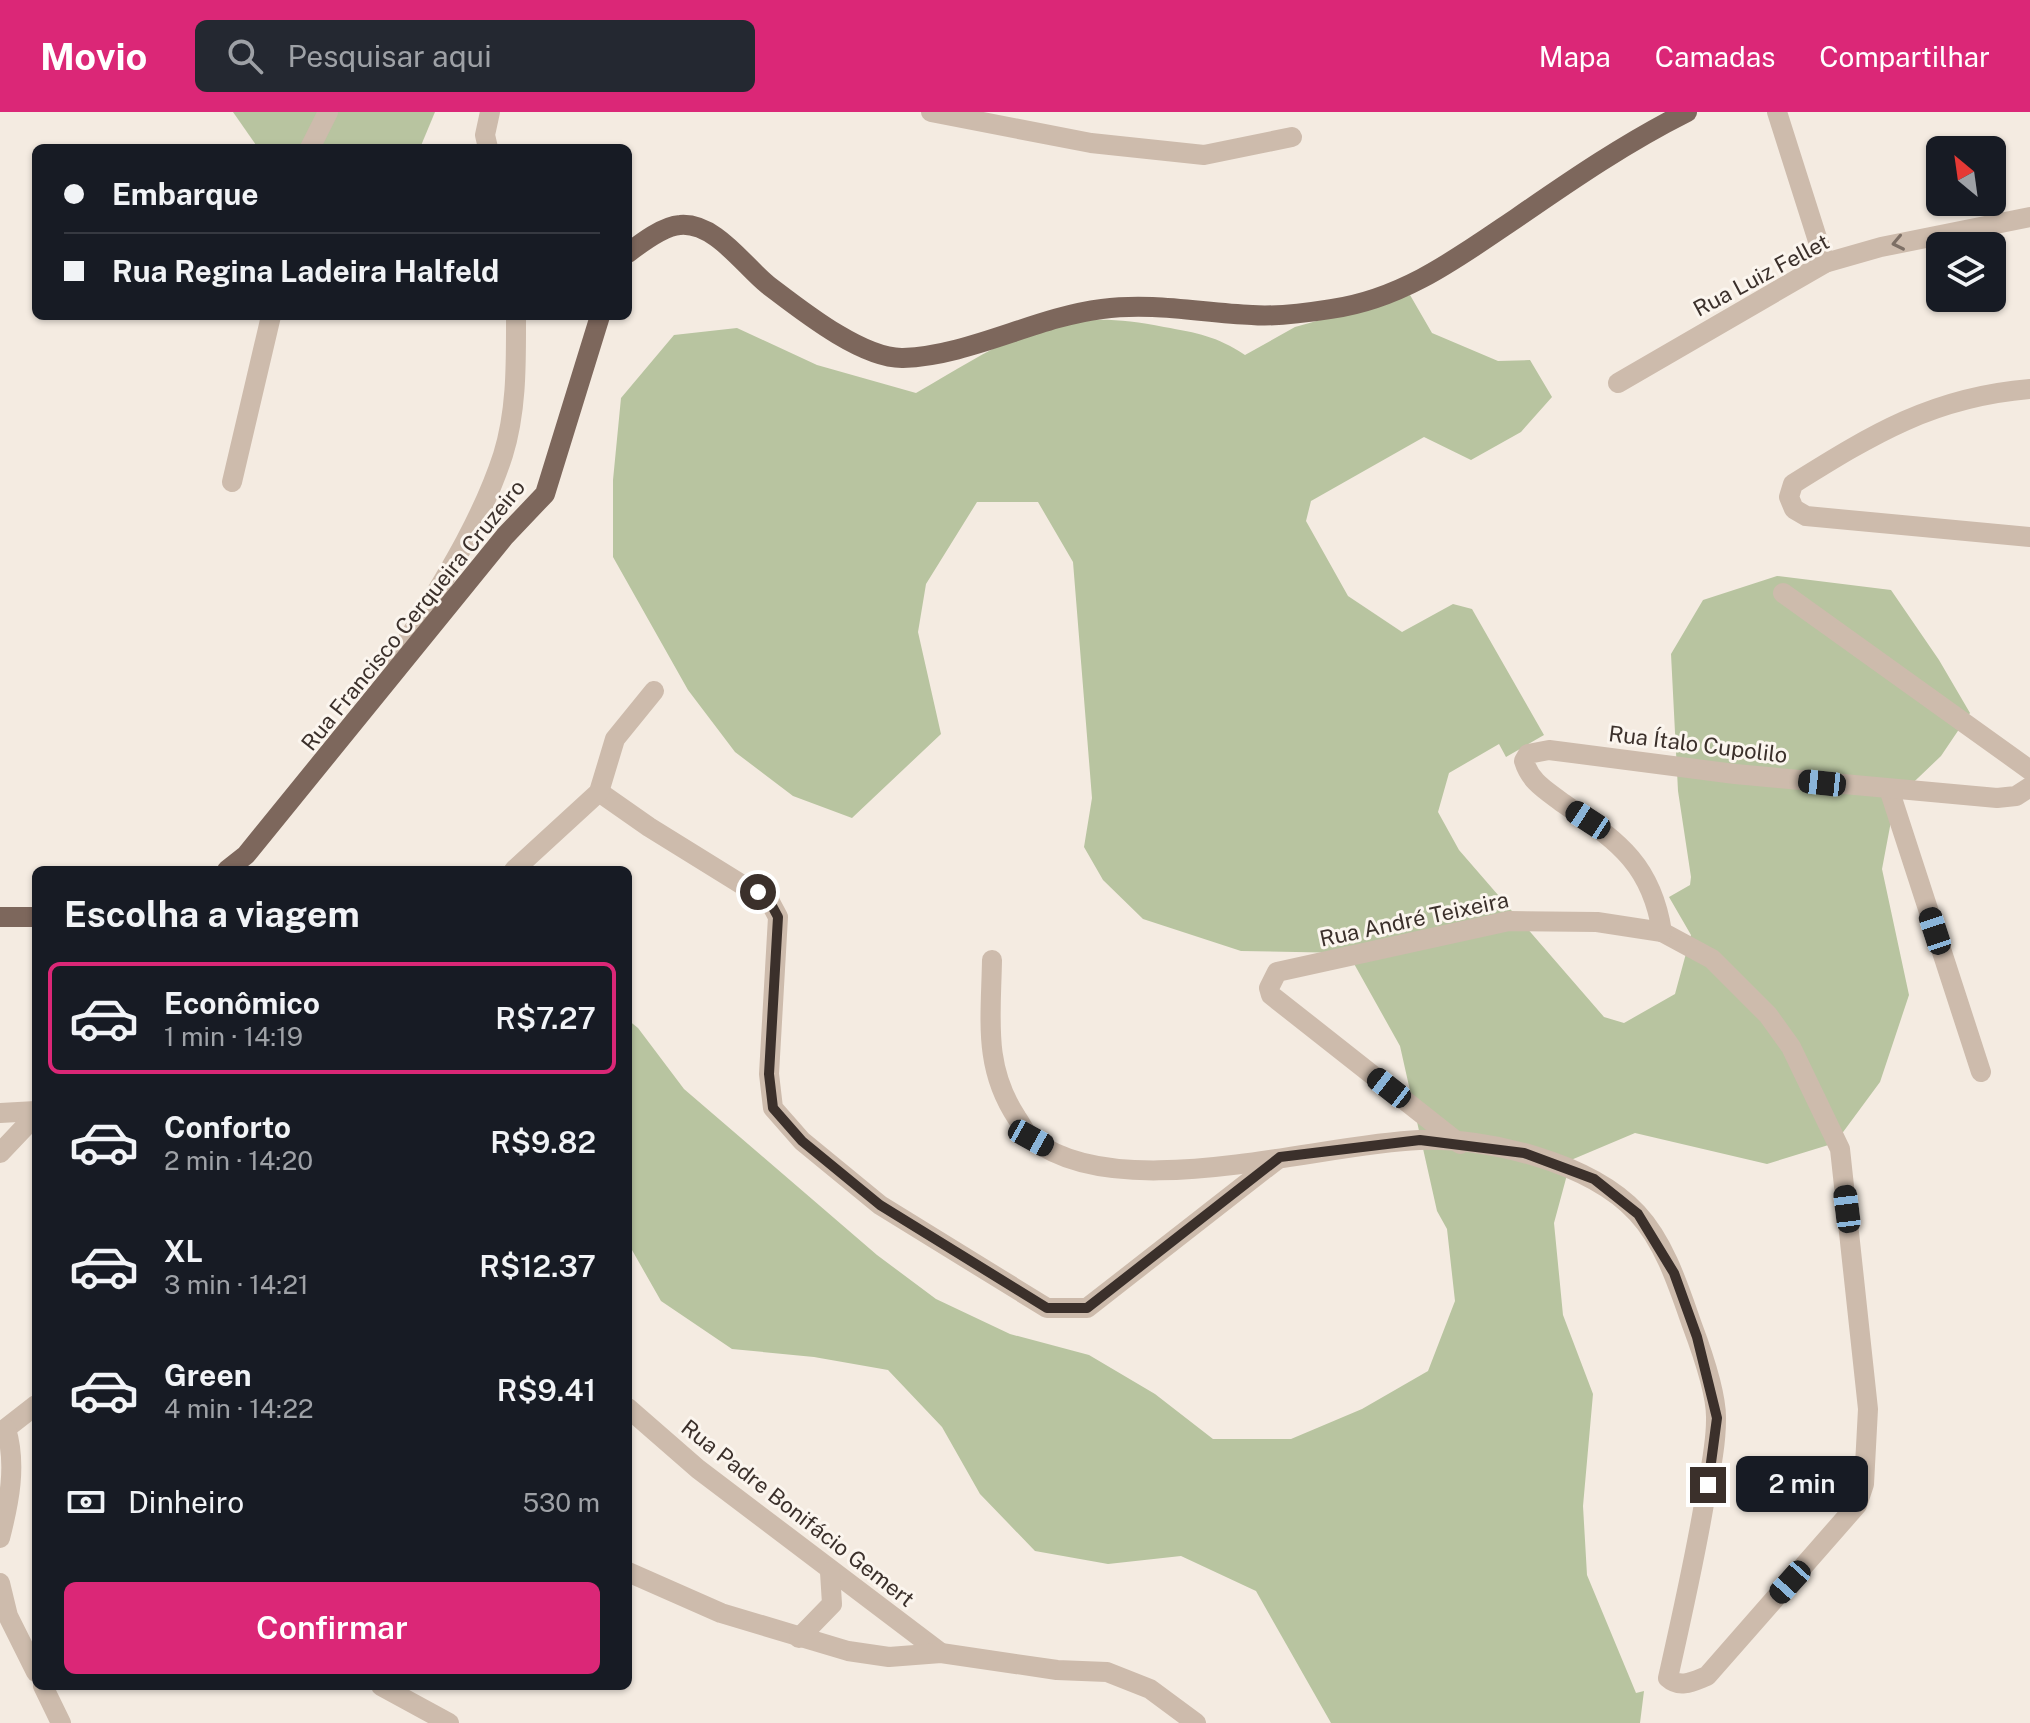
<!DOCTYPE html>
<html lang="pt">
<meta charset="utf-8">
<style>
body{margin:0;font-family:"Public Sans",sans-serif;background:#242831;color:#f1f3f6;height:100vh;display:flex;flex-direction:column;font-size:30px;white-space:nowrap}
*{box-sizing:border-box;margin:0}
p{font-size:26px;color:#9ea1a6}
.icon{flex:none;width:44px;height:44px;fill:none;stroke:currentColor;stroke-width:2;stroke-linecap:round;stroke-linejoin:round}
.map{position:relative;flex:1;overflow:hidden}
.sheet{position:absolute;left:32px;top:754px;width:600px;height:824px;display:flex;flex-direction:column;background:#171b24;border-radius:12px;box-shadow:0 2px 6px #0004}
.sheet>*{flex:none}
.top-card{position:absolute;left:32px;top:32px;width:600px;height:176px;border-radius:12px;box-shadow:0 2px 6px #0004;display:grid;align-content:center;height:176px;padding:0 32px;background:#171b24}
.needle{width:52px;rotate:331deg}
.tools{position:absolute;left:1926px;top:24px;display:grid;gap:16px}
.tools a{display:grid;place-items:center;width:80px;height:80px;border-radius:12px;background:#171b24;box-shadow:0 2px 6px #0004;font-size:40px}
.end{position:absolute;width:36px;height:36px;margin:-18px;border:10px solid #3b302b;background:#fff;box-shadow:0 0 0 4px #fff}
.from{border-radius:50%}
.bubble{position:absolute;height:56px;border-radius:12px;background:#171b24;box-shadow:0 2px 6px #0004;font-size:26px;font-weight:600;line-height:56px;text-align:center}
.car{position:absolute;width:24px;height:48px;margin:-24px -12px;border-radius:10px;box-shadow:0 0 6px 2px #0007;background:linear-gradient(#222 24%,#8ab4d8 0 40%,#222 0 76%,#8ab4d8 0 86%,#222 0)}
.top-card b{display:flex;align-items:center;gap:28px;height:76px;font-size:30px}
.top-card b+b{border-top:2px solid #363941}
.top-card i{width:20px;height:20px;background:#f1f3f6}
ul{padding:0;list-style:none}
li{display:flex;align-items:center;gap:24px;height:112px;margin:0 16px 12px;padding:0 16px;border:4px solid transparent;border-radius:12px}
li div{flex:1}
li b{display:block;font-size:30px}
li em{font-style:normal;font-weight:600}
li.active{border-color:#db2777}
li>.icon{width:72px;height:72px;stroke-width:1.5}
h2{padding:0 32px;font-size:36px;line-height:96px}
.pay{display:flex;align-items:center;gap:20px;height:88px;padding:0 32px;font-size:30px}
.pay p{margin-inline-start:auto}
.cta{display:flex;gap:16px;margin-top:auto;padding:16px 32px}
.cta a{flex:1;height:92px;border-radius:12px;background:#db2777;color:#fff;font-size:32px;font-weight:600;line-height:92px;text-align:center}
header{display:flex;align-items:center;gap:48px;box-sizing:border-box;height:112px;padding:0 40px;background:#db2777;color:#fff}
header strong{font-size:38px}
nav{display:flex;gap:44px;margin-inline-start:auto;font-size:28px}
.search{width:560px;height:72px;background:#242831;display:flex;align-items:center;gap:20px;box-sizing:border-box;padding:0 28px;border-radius:12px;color:#9ea1a6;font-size:30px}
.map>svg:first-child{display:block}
.green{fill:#b8c4a0}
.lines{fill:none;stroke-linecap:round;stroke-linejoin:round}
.minor{stroke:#cdbbac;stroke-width:20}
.major{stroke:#7d675c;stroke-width:20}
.oneway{stroke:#7d6f65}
.route{stroke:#3b302b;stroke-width:10}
.labels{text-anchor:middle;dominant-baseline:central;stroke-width:6;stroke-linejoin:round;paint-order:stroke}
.street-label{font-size:22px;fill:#3b302b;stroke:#fbf5ee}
</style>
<header>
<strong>Movio</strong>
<div class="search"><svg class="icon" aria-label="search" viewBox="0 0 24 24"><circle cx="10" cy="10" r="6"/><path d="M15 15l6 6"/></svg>Pesquisar aqui</div>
<nav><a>Mapa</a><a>Camadas</a><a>Compartilhar</a></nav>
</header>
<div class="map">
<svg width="2030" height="1611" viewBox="0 0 2030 1611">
<rect width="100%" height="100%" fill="#f4ebe1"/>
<g class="green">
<path d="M233,0H435L420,36H258Z"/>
<path d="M1410,183L1432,221L1498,249L1530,248L1552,285L1521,320L1471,348L1424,325L1311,389L1306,409L1348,484L1402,520L1453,492L1472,497L1544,623L1506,645L1499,632L1449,661L1438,700L1459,738L1604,905L1624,911L1675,882L1691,823L1669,785L1690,773L1691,765L1678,679L1671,542L1703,488L1777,464L1891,478L1939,548L1970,601L1941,644L1895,688L1882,757L1909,883L1880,970L1835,1031L1767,1052L1635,1021L1571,1048L1554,1111L1563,1203L1593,1282L1583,1394L1587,1463L1636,1581L1644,1579L1640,1611H1331L1256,1479L1181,1444L1108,1452L1035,1439L980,1382L942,1315L888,1258L814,1245L732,1237L661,1189L628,1131V908L638,916L684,977L877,1143L936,1187L1010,1222L1089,1243L1155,1282L1213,1327H1291L1362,1297L1428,1259L1455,1189L1447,1117L1437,1099L1400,934L1348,841L1241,839L1143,807L1103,768L1084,735L1092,686L1073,450L1038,390H977L926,472L918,520L941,622L852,706L793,684L735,640L688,578L613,445V368L621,286L674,223L737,216L817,253L916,281C1010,227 1052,192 1164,215C1198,221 1216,224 1245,243L1295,215Z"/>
</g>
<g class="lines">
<g class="minor">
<path d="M931,0L1091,31L1204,43L1292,25"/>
<path d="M1777,0L1825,151"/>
<path d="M310,36L328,0"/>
<path d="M488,36L485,23L490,0"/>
<path d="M1618,271L1825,151L1881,135L2030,105"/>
<path d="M2030,277C1933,285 1873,322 1793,372L1789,385L1794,397L1806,404L2030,425"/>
<path d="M232,370L271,204"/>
<path d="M1783,481L2030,658"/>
<path d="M395,549C434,483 479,417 503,343C517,298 516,250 516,204"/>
<path d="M1889,677L1981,960"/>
<path d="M599,680L649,715L770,790L778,805L769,962L773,996L802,1029L880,1093L1047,1196H1087L1278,1047"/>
<path d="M514,758L599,680L615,627L654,579"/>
<path d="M992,848C991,907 983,955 1017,1006C1022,1013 1026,1023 1032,1027C1118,1095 1316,1032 1419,1028C1486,1025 1590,1050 1637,1101C1665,1131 1679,1176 1692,1213C1701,1237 1717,1283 1716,1308C1716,1336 1709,1365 1704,1392C1694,1451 1681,1508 1668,1566C1680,1577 1694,1569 1707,1564L1857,1393L1864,1372L1868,1297L1840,1037L1791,935L1768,903L1712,847L1662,820"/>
<path d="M0,1001L36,999"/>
<path d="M1460,1032L1271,883L1269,876L1277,860L1509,809L1597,810L1662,820C1651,749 1615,728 1560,689C1544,677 1530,669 1524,649L1528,642L1549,638L1735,662L1997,686L2016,684L2030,675"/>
<path d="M0,1041L36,1003"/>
<path d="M628,1296L698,1357L941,1541"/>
<path d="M0,1321L36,1293"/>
<path d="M0,1426C9,1391 17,1353 6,1317"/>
<path d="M628,1460L721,1501L848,1539L889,1545L941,1541L1057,1558L1107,1560L1150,1577L1196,1611"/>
<path d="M0,1471L8,1504L36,1560"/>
<path d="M799,1526L832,1492L830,1460"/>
<path d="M43,1574L61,1611"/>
<path d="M381,1574L449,1611"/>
</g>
<g class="major">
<path d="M628,141C641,131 663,114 680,113C715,110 744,154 768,173C801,198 862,247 903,246C969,244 1036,205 1102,197C1153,190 1202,201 1252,203C1277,205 1306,201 1331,197C1403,187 1459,145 1518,105C1573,67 1627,30 1687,0"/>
<path d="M227,758L246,743L505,424L545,382L600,204"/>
<path d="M0,805H36"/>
</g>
</g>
<defs><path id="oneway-chevron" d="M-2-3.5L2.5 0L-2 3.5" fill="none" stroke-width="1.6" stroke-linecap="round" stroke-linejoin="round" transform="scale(2)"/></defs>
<use class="oneway" href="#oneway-chevron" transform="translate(1898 131) rotate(168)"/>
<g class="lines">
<path class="route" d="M758,780L770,790L778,805L769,962L773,996L802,1029L880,1093L1047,1196H1087L1280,1045L1420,1028L1524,1041L1594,1067L1638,1102L1674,1161L1697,1225L1717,1306L1708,1373"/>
</g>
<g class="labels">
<g class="street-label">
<text transform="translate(1761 163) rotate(-28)">Rua Luiz Fellet</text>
<text transform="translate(413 503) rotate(-51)">Rua Francisco Cerqueira Cruzeiro</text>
<text transform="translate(1698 632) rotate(7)">Rua Ítalo Cupolilo</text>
<text transform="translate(1414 807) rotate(-12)">Rua André Teixeira</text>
<text transform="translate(798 1401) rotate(38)">Rua Padre Bonifácio Gemert</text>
</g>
</g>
</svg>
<div class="tools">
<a><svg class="needle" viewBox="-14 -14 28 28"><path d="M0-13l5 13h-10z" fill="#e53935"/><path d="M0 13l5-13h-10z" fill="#9ea1a6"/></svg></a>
<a><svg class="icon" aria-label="layers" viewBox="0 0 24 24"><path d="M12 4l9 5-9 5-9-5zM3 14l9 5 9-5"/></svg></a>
</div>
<i class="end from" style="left:758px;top:780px"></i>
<i class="end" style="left:1708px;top:1373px"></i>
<div class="bubble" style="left:1736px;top:1344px;width:132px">2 min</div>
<i class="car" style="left:1822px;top:671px;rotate:276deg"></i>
<i class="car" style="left:1588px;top:708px;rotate:303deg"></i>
<i class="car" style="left:1935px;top:819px;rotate:342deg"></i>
<i class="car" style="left:1389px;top:976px;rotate:308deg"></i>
<i class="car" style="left:1031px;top:1026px;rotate:119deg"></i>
<i class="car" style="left:1847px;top:1097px;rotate:353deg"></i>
<i class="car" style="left:1790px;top:1470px;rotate:222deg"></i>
<div class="top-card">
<b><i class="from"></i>Embarque</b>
<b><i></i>Rua Regina Ladeira Halfeld</b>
</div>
<section class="sheet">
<h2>Escolha a viagem</h2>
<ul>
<li class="active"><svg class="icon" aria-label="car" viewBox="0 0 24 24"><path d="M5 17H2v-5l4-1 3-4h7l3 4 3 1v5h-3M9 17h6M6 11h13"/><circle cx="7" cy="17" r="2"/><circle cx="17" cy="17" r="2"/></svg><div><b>Econômico</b><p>1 min · 14:19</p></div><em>R$7.27</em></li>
<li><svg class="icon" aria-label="car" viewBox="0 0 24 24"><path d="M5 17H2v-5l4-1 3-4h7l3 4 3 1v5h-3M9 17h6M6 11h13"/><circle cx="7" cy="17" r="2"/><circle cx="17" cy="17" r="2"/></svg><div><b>Conforto</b><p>2 min · 14:20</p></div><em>R$9.82</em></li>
<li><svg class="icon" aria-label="car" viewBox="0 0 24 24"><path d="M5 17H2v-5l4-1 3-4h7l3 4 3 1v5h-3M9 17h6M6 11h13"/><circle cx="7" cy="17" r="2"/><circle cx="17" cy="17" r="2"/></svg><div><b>XL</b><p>3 min · 14:21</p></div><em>R$12.37</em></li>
<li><svg class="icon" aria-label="car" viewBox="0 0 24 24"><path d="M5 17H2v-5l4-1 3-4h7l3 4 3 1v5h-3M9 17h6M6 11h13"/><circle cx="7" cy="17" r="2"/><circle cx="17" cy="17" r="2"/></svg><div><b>Green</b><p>4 min · 14:22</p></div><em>R$9.41</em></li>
</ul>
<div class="pay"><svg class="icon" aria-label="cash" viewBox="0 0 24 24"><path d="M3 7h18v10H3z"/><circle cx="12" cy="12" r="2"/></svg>Dinheiro<p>530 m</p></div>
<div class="cta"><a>Confirmar</a></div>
</section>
</div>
